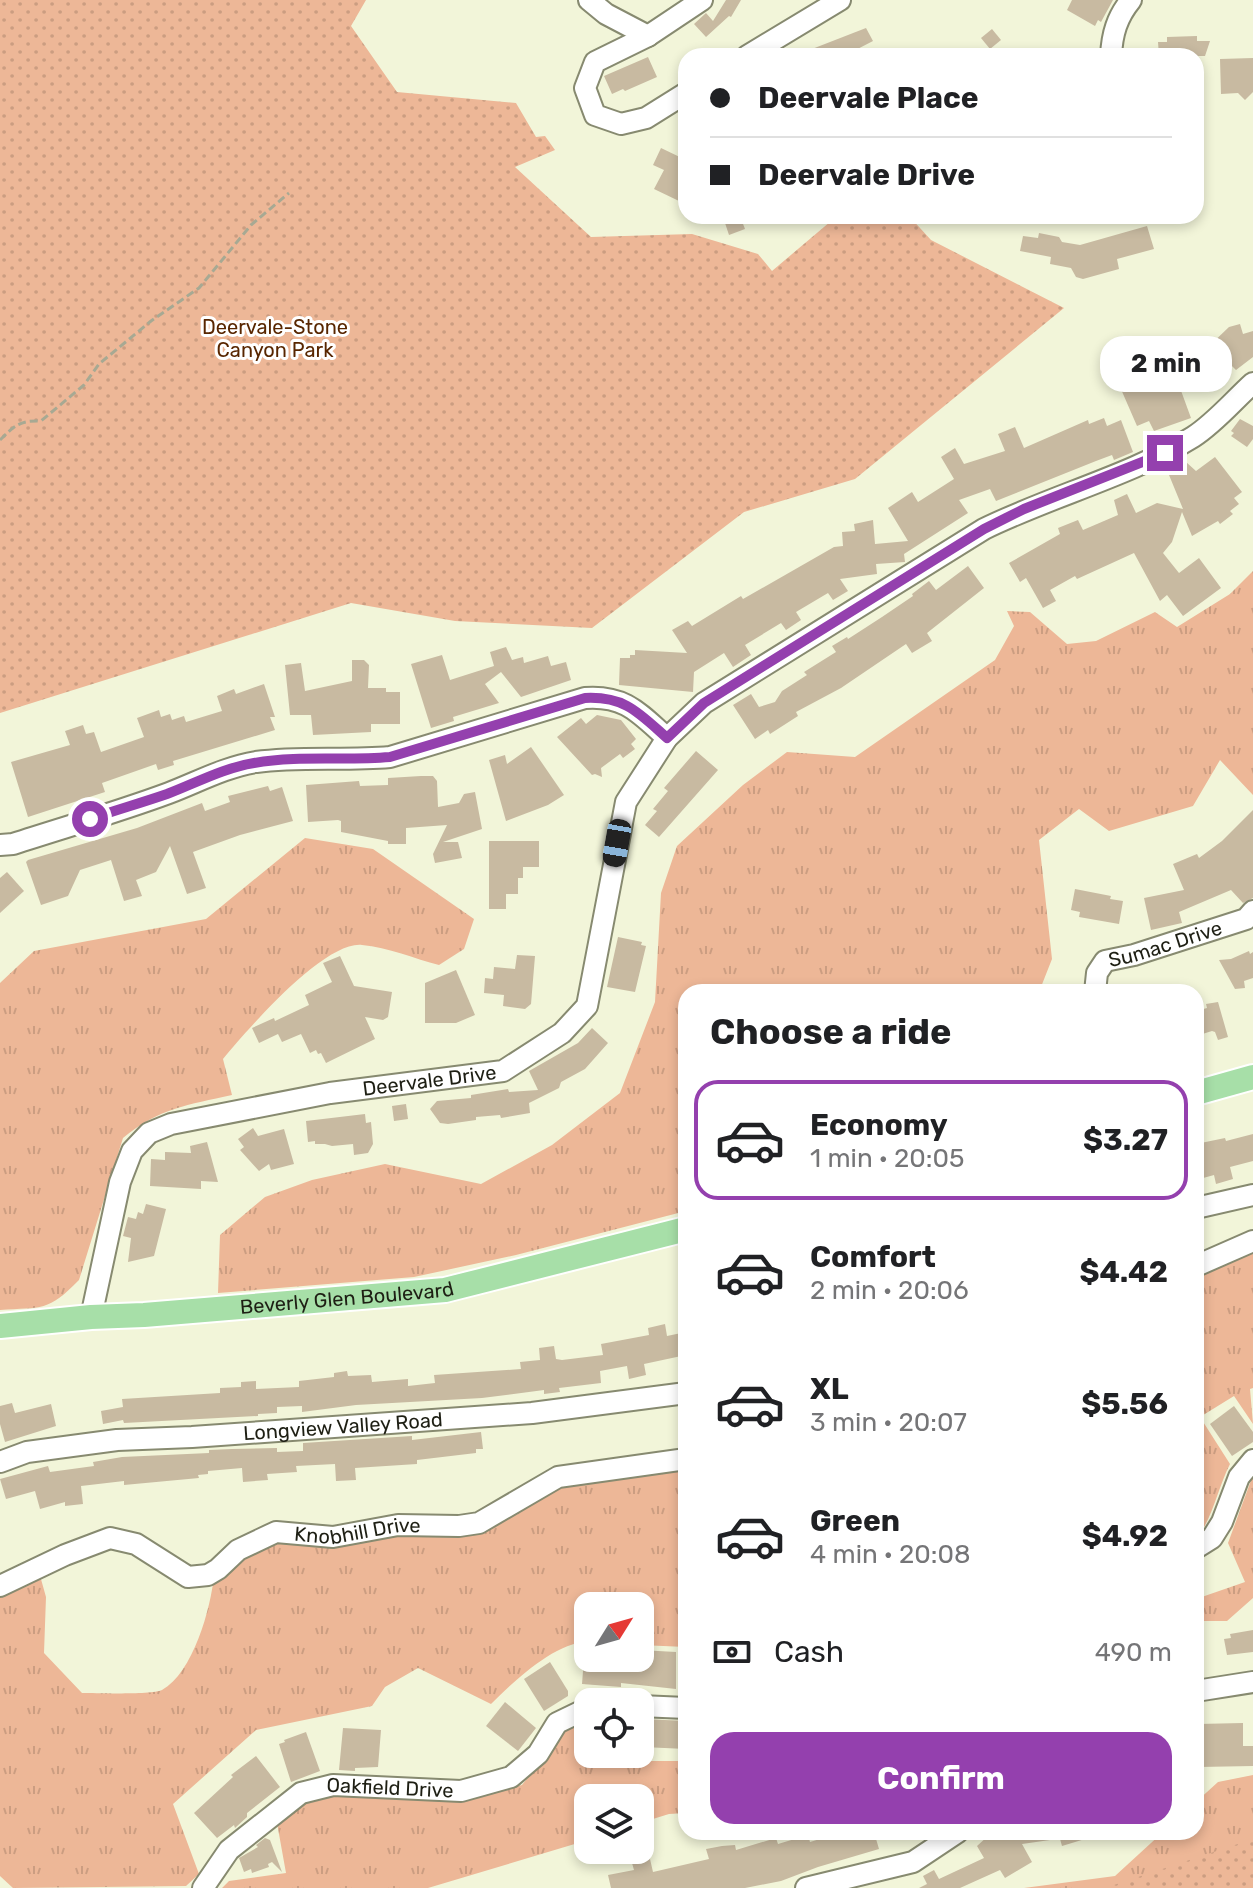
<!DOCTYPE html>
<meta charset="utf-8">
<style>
body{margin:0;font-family:Rubik,sans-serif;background:#f2f2f2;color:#202124;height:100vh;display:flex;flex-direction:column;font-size:30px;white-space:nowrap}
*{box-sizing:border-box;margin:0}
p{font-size:26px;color:#757577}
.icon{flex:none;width:44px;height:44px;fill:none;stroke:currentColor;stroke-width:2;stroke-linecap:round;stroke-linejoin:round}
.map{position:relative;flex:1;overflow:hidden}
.drawer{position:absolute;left:678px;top:984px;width:526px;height:856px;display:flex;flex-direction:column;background:#fff;border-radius:24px;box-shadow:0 4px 12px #0003}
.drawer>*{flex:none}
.top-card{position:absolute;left:678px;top:48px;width:526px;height:176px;border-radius:24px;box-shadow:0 4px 12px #0003;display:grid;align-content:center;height:176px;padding:0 32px;background:#fff}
.needle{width:52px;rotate:53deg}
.buttons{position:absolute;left:574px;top:1592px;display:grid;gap:16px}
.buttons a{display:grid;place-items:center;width:80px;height:80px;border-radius:16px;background:#fff;box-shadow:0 4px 12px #0003;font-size:40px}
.end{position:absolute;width:36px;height:36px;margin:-18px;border:10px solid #9440ae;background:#fff;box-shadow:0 0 0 4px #fff}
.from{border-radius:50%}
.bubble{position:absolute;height:56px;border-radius:24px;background:#fff;box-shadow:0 4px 12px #0003;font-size:26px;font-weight:700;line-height:56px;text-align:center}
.car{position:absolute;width:24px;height:48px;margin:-24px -12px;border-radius:10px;box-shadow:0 0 6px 2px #0007;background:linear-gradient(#222 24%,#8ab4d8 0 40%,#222 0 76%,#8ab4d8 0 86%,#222 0)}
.top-card b{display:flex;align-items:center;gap:28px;height:76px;font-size:30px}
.top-card b+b{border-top:2px solid #e0e0e0}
.top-card i{width:20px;height:20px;background:#202124}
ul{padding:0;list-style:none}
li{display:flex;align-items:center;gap:24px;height:120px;margin:0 16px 12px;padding:0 16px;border:4px solid transparent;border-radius:24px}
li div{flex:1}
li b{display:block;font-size:30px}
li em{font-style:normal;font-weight:700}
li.active{border-color:#9440ae}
li>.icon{width:72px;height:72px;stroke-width:1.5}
h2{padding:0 32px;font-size:36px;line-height:96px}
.pay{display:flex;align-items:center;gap:20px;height:88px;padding:0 32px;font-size:30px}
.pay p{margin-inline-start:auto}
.cta{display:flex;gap:16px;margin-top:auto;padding:16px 32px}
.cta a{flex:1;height:92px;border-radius:24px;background:#9440ae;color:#fff;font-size:32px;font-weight:700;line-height:92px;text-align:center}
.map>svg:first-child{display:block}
.grass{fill:url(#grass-tufts)}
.park{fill:url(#park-dots)}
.building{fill:#c8baa1}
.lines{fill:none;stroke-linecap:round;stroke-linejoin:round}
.minor-casing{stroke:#878a70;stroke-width:24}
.major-casing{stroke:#fff;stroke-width:28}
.path{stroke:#a7a993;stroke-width:3;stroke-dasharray:8 4;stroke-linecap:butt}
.minor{stroke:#fff;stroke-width:20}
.major{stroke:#a7dfa8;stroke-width:24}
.route{stroke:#9440ae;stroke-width:10}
.labels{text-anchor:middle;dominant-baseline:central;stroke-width:6;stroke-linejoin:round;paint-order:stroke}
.park-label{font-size:20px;fill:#582600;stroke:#fff}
.street-label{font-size:20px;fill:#1e1f14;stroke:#fff}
</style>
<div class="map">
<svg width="1253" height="1888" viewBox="0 0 1253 1888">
<defs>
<pattern id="grass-tufts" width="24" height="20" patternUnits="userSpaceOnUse" patternTransform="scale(2)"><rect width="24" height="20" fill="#edb797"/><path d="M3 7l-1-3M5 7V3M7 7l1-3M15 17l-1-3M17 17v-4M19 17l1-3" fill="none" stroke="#cb9d81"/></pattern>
<pattern id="park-dots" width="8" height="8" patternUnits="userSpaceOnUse" patternTransform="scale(2)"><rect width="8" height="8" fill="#edb797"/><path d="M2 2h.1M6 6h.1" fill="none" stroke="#cb9d81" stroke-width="1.8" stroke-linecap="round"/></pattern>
</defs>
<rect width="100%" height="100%" fill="#f2f5d9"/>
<g class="grass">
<path d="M1253,571V795L1220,760L1193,806L1109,831L1079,809L1039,840L1052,959L1039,992H686V1211L516,1255L414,1277L218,1293L220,1235L265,1197L312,1180L385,1164L481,1184L552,1145L620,1093L655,1002L661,893L677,846L743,785L787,752L855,757L995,660L1014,626L1007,611L1030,612L1067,644L1096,641L1155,612L1177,627L1230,594Z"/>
<path d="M305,838L373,849L474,919L464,949L439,965C415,959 388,947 362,945C324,941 247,1030 223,1059L232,1095C188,1105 159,1108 123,1138L79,1280C48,1312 42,1307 0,1310V983L34,951L206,919Z"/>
<path d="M1253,1244V1388L1250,1389L1253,1424L1234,1396L1200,1417L1230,1464C1219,1486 1215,1508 1203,1529L1196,1524V1271Z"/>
<path d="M686,1464V1647L640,1645V1606H588V1642C556,1641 512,1683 491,1704L418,1668L385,1687L372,1706L256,1730L173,1804L199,1874L186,1886L13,1888L0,1876V1589L39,1572L46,1597L44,1653L82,1693C97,1693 152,1695 162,1690C193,1673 211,1608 214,1575L260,1543L305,1541L326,1546L401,1531L472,1534L486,1531L540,1495L562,1484Z"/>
<path d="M1253,1475V1598L1227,1621H1196V1599L1245,1582L1228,1543Z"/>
<path d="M588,1718V1754H636L638,1761H686V1813L669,1814L640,1823V1798H588V1840L428,1888H222L229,1881L286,1873L277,1823L306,1802L335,1794L464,1799L522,1785L565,1730Z"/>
<path d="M1253,1775V1888H1024L1115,1876L1163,1832H1196V1802L1218,1782Z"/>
</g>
<g class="park">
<path d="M0,0H366L351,26L397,92L516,103L536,137L545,136L555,150L515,167L591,237L692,234L758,254L772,271L837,216H909L931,240L1064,308L855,479L744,512L592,628L455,621L351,603L0,713Z"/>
<path d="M1253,1839V1888H1105Z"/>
</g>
<g class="building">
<path d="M726,0H741L731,17L729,16L706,37L694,24L706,13L713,21Z"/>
<path d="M1072,0H1113L1101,22L1098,20L1095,26L1067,10Z"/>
<path d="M866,28L873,41L844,56H794Z"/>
<path d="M992,29L1001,40L990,49L981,38Z"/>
<path d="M1197,36V41H1210L1205,56H1159L1158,42H1167V37Z"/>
<path d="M648,57L657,77L625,91L623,89L612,94L604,76Z"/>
<path d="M1253,58V92L1245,100L1238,93L1221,94L1220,59Z"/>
<path d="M661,148L686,160V188L679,201L654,189L664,170L653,165Z"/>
<path d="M736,216H740L745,229L729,235L724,220Z"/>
<path d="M1147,226L1154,249L1117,259L1119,269L1083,279L1076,277L1071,268L1050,264L1051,257L1020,251L1023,236L1038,238L1039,233L1059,237L1062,242L1080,245Z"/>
<path d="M1240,324L1243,334L1253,331V357L1236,370L1231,365L1213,382L1187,354L1199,343L1205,350L1229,327Z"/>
<path d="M1126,349L1142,386L1155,380L1157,386L1176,377L1191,418L1154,431L1149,421L1137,426L1107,357Z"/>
<path d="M1104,418L1107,426L1121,420L1133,452L1114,460L1112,455L1096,461L996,501L990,489L959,500L968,513L904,554L905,562L876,564L877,574L840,579L848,591L833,600L828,593L796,612L801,620L786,630L781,623L745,645L751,655L733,667L724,653L694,672L693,692L619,685L620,658H630V655H635V650L687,653L672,630L688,621L692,626L741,596L743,599L834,547L843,546L842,532L855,531L854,524L873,520L875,544L908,541L888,508L912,492L918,502L954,479L941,457L955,448L964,464L1005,451L998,434L1015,427L1024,448L1088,420L1089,424Z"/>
<path d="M1240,419L1253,426V439L1247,447L1231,436L1234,433L1231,431Z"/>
<path d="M1215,457L1242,492L1234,498L1239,504L1230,511L1233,514L1220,524L1218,521L1192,536L1182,512L1172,542L1163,553L1179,573L1199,558L1221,588L1183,616L1167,595L1160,601L1134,553L1077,579L1075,576L1050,590L1056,601L1043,608L1026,578L1020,582L1009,563L1060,534L1058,528L1078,520L1083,530L1118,515L1114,500L1127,494L1136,513L1157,503L1183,509L1169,475L1186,462L1196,471Z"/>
<path d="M968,566L984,588L927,633L932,641L912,653L906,644L841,688L796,712L798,716L770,734L768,730L755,739L733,705L751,694L759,707L775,702L782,691L807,675L804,672L836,652L832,646L847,637L848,639L882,617L913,596L912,594L929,581L936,590Z"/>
<path d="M506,647L512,660L523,657L524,663L548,656L551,666L566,662L571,680L521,697L501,672L485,684L499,703L453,717L454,721L431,728L411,664L442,655L450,680L494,666L490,652Z"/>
<path d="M352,660H364L369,665L368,688H386V692H400V724H371V732L313,735L311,715H290L285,665L301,663L305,691L352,681Z"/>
<path d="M264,684L275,717H270L275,730L173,761L174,765L158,770L156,764L102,783L105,792L28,817L11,762L70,745L65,731L83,725L86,734L94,732L101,752L144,737L137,718L159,710L161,717L170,714L172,720L184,716L186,722L222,711L217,696L234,689L236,694Z"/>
<path d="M597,715L621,720L636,739L631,744L635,749L623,758L620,754L601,768L602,777L595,774L592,775L557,737L581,718L586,724Z"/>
<path d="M531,747L564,795L548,805L506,821L489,760L505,755L507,764Z"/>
<path d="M696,751L718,770L659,837L645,825L657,811L653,809L668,791L664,788Z"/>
<path d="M421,776H433L437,781L438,807L459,803L464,794L475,792L482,829L443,842H458L462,858L435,863L433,854L447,825L406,828V844H388V841L341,832V821L338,820L308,822L306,785L359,781L360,786L388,785V778Z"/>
<path d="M268,786L270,791L282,787L293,821L240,835L193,852L206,888L187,894L170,846L156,872L136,880L142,896L124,901L111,860L80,870L68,896L41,905L26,862L28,860L137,828L202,803L205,811L230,802L228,796Z"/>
<path d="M1253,810V898L1243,903L1231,890L1179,912L1182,923L1151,930L1144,898L1184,890L1173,864L1197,854L1199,858L1222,841Z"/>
<path d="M489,841H539V867H523V878H518V894H506V909H489Z"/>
<path d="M7,872L24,891L0,913V878Z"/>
<path d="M1075,889L1111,896L1110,899L1123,901L1119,924L1079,917L1080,912L1071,910Z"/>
<path d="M618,937L642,942L641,945L646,946L635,992L607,987Z"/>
<path d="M1249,951L1250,954L1253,952V978L1244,981L1245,988L1235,989L1219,960L1231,959Z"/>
<path d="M517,955L535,956L531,1004L525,1009L503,1006L504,995L484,993L485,978L493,979L494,967L515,969Z"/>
<path d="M340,956L354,986L392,992L388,1017L383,1020L365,1017L375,1039L326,1063L321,1053L318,1054L316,1050L310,1053L301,1034L282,1042L278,1034L259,1043L252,1028L274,1018L275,1021L309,1005L305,995L332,982L323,963Z"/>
<path d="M456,970L475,1015L456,1023H425V983Z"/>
<path d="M1218,1002L1228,1037L1218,1040L1215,1032L1212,1031L1196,1036V1011L1207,1008L1206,1004Z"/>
<path d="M592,1028L608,1043L585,1069L561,1082L559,1088L529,1103L530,1113L501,1118L500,1115L476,1117V1120L448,1124L440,1123L430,1109L437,1101L471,1098V1095L508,1089L509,1092L538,1090L529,1071L578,1043Z"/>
<path d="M406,1104L408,1119L394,1121L392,1106Z"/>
<path d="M365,1114L366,1123L371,1122L373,1144L368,1153L354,1155L353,1144L332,1146L325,1144H315V1141L308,1142L306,1121Z"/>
<path d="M253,1128L258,1136L284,1129L294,1164L271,1170L269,1164L259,1171L240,1150L244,1147L238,1139Z"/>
<path d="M1253,1134V1161L1230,1167L1233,1179L1216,1184L1214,1175L1196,1180V1144L1225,1138L1226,1141Z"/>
<path d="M207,1142L218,1182L201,1181V1189L150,1186L151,1159L165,1160V1152L191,1153L190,1146Z"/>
<path d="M146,1204L166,1209L154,1256L128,1262L131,1238L123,1236L128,1217L136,1219L138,1212L143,1214Z"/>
<path d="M665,1324L667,1336L686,1332V1355L644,1364L646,1375L629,1379L627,1366L600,1371L601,1383L559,1388L560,1392L544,1394V1390L482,1398L356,1405L302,1412V1406L277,1407V1413L258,1414V1416L124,1423L123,1420L103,1424L101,1411L123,1407L122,1399L220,1393V1388L241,1387V1382L256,1381V1389L299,1387V1381L334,1377V1373L347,1371L348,1376L371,1375L372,1382L408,1379V1386L435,1383L434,1375L521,1369L520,1362L540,1360L539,1348L554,1346L556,1359L562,1360L603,1355L601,1344L649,1335L648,1328Z"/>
<path d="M12,1403L15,1413L51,1404L56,1426L5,1442L0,1424V1406Z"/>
<path d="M1234,1406L1253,1432V1442L1232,1456L1210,1424Z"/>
<path d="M481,1432L483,1449H476V1453L417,1460V1464L355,1468L356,1480L336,1481L335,1464L296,1466L297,1472L267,1474L268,1480L243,1482L242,1468L208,1471V1474L198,1475L199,1478L124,1485V1481L81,1486L83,1504L65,1506V1502L40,1509L35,1491L6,1499L0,1479L48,1466L50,1472L94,1466L93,1462L122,1457L209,1453V1450L232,1449L277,1448V1452L303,1451V1443L412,1436V1440Z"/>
<path d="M1253,1630V1652L1227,1655L1224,1639L1231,1638L1230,1634Z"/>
<path d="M640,1650L676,1652V1689L621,1683V1687L582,1684L584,1658H640Z"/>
<path d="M550,1662L568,1691V1696L544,1711L524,1679Z"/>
<path d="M505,1702L536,1728L518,1751L486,1726Z"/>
<path d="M644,1719L686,1721V1749L643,1747Z"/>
<path d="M1243,1723V1746H1253V1766L1199,1767L1198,1724Z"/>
<path d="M343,1728L381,1730L378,1767L355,1768V1771L339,1770Z"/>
<path d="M306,1732L320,1771L291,1782L279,1744L285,1742L284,1740Z"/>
<path d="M256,1756L280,1787L247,1813V1817L235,1828L234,1825L217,1838L194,1813L233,1777L231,1775Z"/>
<path d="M843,1832H874L879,1849L818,1867L781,1881L745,1888H611L608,1875L634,1870L632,1863L650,1859L653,1872L709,1859L706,1849L722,1846L735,1845L736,1850L776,1838L778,1844L808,1835L810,1842Z"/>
<path d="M984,1832H1049L1050,1840L1022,1844L1032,1862L1005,1878L1000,1870L960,1888H919L927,1884L923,1876L934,1870L939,1879L984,1858L977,1846L988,1836Z"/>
<path d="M1058,1832H1098V1835L1062,1846Z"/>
<path d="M265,1838L270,1840L282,1872L272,1862L268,1864L269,1867L252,1873L251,1869L244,1872L239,1858L258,1847L256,1845Z"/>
</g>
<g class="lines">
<g class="minor-casing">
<g id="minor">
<path d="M589,0L606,14L648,36"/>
<path d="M747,56L840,0"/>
<path d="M1111,56C1112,34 1117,17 1131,0"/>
<path d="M686,93L646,118L621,124L595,115L585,88L595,62L648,36L702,0"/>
<path d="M0,845L13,844C65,827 118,812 169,793C198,782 225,767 256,762C300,756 345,761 390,757L585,698C625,695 639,713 667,738"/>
<path id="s1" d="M1095,992L1097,973L1105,961L1134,955L1246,919L1253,911"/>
<path d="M1196,1208L1253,1195"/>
<path d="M1196,1266L1253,1241"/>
<path id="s2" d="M91,1317L120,1182L132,1151L149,1133L171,1124L330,1093L503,1071L562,1033L587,1006L626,802L667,738L704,703L984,529C1051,496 1132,475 1193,437C1215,423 1234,400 1253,383"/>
<path id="s3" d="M0,1462L27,1452L117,1440L192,1437L532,1413L686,1393"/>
<path d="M1196,1548L1212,1538L1222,1522L1239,1477L1253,1460"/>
<path id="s4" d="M0,1586L65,1555L110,1538L136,1544L188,1577L208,1575L218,1569L238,1550L276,1532L333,1537L398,1525L459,1526L479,1523L558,1477L686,1459"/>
<path d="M1196,1691L1253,1682"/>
<path d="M640,1706L686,1708"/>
<path id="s5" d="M203,1888L229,1850L301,1793L333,1785L461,1791L511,1777L538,1754L557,1723L588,1708"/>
<path d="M806,1888L913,1862L958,1832"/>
</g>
</g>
<g class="major-casing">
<g id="major">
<path d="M1196,1093L1253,1077"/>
<path id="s6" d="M0,1326L91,1317L144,1315L445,1290L686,1229"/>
</g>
</g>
<path class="path" d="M0,440C14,426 20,420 41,421L84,385L99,364L151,321L199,288L251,225L289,193"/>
<use href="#minor" class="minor"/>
<use href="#major" class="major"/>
</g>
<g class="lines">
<path class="route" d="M90,819C116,810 141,803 167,794C196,783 223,768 254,763C299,755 344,761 390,757L585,698C625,696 639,713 667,738L704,703L984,529L1024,509L1165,453"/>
</g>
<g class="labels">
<g class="park-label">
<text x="275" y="327">Deervale-Stone<tspan x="275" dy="23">Canyon Park</tspan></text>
</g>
<g class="street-label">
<text stroke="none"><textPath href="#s1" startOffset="96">Sumac Drive</textPath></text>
<text stroke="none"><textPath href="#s2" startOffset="482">Deervale Drive</textPath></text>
<text stroke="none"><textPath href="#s6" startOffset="348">Beverly Glen Boulevard</textPath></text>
<text stroke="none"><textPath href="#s3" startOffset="346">Longview Valley Road</textPath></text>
<text stroke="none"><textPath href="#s4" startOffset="392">Knobhill Drive</textPath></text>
<text stroke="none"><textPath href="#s5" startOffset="228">Oakfield Drive</textPath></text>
</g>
</g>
</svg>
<div class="buttons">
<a><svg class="needle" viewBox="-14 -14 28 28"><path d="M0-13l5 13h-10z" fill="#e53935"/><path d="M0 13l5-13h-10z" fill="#757577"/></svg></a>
<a><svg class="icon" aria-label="locate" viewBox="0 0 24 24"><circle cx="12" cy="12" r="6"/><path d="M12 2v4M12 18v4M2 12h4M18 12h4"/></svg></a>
<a><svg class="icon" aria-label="layers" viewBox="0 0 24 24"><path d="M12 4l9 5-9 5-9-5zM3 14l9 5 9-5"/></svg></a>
</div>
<i class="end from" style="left:90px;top:819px"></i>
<i class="end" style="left:1165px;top:453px"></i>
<div class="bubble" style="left:1100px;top:336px;width:132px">2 min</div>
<i class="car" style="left:617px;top:843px;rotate:190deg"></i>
<div class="top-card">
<b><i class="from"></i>Deervale Place</b>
<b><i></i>Deervale Drive</b>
</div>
<section class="drawer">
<h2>Choose a ride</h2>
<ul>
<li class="active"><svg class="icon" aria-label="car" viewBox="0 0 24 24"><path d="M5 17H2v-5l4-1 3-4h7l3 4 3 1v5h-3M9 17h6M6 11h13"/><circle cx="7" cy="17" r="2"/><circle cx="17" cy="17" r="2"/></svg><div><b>Economy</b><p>1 min · 20:05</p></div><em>$3.27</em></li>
<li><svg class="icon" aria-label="car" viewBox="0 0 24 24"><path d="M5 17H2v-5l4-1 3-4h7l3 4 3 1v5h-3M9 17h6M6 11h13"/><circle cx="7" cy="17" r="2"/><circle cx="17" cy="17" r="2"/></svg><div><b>Comfort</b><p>2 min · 20:06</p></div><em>$4.42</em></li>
<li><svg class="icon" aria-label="car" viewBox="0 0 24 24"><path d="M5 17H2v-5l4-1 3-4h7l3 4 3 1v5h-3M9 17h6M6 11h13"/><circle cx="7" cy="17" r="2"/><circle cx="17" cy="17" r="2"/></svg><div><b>XL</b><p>3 min · 20:07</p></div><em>$5.56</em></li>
<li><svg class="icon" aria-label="car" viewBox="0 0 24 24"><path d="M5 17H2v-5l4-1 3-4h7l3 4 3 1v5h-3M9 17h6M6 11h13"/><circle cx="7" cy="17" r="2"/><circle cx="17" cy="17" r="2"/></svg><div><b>Green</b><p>4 min · 20:08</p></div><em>$4.92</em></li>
</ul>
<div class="pay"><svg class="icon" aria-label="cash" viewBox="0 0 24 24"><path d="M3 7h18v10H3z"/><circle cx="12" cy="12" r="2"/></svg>Cash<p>490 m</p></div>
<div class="cta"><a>Confirm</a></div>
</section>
</div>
